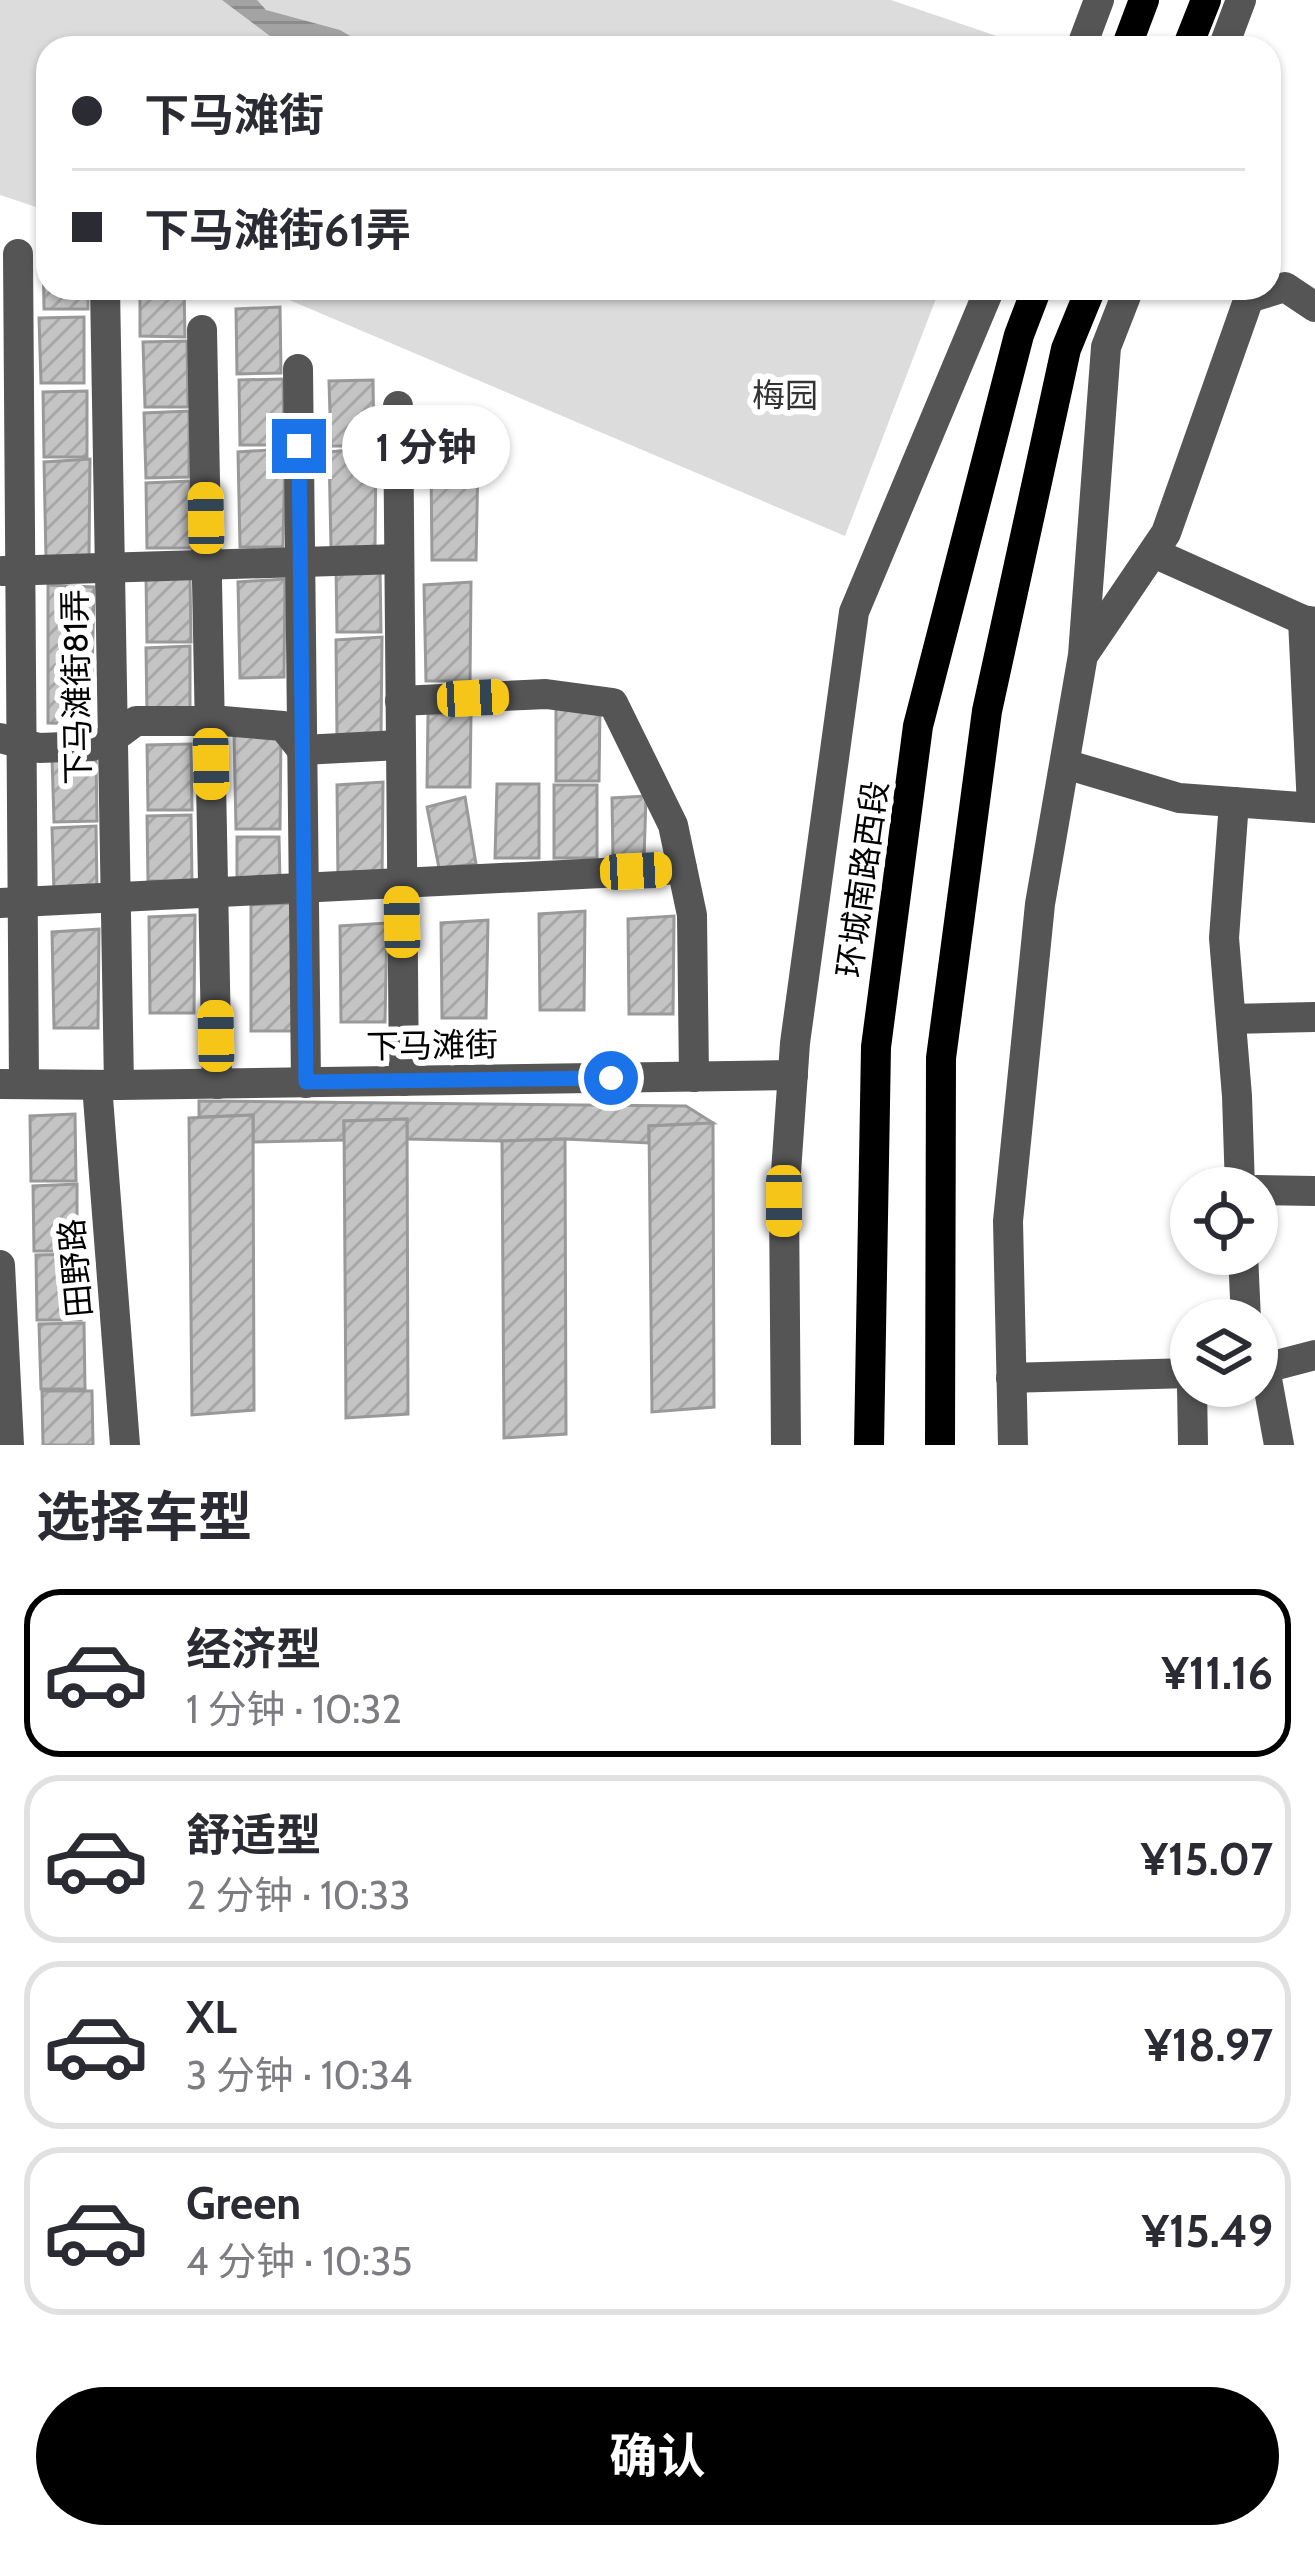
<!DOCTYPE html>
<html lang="zh">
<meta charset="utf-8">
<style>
body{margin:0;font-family:Cabin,"Noto Sans SC",sans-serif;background:#f2f2f3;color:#2b2b33;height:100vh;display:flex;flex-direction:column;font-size:45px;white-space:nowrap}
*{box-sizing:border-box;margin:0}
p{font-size:39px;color:#7c7c81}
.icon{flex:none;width:66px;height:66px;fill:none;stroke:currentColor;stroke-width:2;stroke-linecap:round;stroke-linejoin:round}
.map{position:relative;height:1445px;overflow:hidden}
.details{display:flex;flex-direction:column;background:#fff;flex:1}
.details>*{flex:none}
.top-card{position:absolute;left:36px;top:36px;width:1245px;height:264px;border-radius:36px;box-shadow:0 3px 9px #0004;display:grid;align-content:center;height:264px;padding:0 36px;background:#fff}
.tools{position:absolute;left:1170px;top:1167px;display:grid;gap:24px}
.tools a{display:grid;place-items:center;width:108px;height:108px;border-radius:50%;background:#fff;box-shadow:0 3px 9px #0004;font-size:60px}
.end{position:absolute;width:54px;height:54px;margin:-27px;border:15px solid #1a73e8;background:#fff;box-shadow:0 0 0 6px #fff}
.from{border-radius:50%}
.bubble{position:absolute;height:84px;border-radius:42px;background:#fff;box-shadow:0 3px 9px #0004;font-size:39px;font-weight:700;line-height:84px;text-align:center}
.car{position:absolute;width:36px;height:72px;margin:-36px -18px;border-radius:15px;box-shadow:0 0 9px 3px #0007;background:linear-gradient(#f5c518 24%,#345 0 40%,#f5c518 0 76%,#345 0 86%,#f5c518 0)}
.top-card b{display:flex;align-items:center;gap:42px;height:114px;font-size:45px}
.top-card b+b{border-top:3px solid #e1e1e2}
.top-card i{width:30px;height:30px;background:#2b2b33}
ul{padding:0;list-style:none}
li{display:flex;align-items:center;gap:36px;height:168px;margin:0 24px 18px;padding:0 12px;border:6px solid #e1e1e2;border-radius:36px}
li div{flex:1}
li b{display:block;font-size:45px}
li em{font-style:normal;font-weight:700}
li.active{border-color:#000}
li>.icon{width:108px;height:108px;stroke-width:1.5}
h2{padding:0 36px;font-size:54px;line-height:144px}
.cta{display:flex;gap:24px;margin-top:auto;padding:24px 36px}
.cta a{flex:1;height:138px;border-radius:72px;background:#000;color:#fff;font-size:48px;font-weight:700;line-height:138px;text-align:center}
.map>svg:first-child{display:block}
.green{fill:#dcdcdc}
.water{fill:url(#water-rules)}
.building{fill:url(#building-hatch);stroke:#999;stroke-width:3}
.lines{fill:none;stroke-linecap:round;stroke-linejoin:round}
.minor{stroke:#555;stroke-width:30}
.major{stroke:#000;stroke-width:30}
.route{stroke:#1a73e8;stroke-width:15}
.labels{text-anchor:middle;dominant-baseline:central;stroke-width:12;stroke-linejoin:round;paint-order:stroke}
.park-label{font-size:33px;fill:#333;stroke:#fff}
.street-label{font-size:33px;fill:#000;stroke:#fff}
</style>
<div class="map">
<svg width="1315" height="1445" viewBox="0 0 1315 1445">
<defs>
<pattern id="water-rules" width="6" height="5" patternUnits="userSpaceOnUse" patternTransform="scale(3)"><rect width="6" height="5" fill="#a3a3a3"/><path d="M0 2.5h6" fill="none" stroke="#8b8b8b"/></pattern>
<pattern id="building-hatch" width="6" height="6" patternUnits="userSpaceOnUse" patternTransform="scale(3)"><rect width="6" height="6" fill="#c4c4c4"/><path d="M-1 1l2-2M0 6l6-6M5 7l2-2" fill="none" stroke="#a7a7a7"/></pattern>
</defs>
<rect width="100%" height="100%" fill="#fff"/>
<g class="green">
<path d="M0,0H891L1032,48H48V211L0,195Z"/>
<path d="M261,288H940L845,536Z"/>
</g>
<path class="water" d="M222,0H257L266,10L340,30L371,48H286Z"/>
<g class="building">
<path d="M43,244H48V288H88V309H44Z"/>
<path d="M140,288H184L185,337L140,336Z"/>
<path d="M280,307L281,373L237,374L236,309Z"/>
<path d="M84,317V383H41L39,318Z"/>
<path d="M187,341L188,407H145L143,342Z"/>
<path d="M283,379L284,445H240L239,380Z"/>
<path d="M373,380L374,446H331L329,381Z"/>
<path d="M87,391V457H44L43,392Z"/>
<path d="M189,411V477L146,478L144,413Z"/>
<path d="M376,448L375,547H331L329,452Z"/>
<path d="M285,449L283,547H240L238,452Z"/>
<path d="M90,459L89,558H46L44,462Z"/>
<path d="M478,461L476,560H432L431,464Z"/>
<path d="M190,481L191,548H147L146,483Z"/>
<path d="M380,566L381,632H337L336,568Z"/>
<path d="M190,576L191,642H147L146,577Z"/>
<path d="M285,579L284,677L240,678L238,582Z"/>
<path d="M471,582L470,681H426L424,585Z"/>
<path d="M48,585L94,587L91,724L48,723Z"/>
<path d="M382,637L381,736L337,735L336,640Z"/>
<path d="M190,646V713H147L146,648Z"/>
<path d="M556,708H600L599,781H556Z"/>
<path d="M428,714H471L470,787H427Z"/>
<path d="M281,730L280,829H236L234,733Z"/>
<path d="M191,744L192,810H148L147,745Z"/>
<path d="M96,755L97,821L54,822L52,757Z"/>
<path d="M383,782L382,881H338L337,785Z"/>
<path d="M497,784H539V858H495Z"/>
<rect x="554" y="785" width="43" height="73"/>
<path d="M646,796L644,860L613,861L612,798Z"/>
<path d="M465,797L476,864L439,868L427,807Z"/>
<path d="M191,815L192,881H148L147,816Z"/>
<path d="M96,826L97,892L54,893L52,828Z"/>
<path d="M237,837H279L280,881H237Z"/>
<path d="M294,903L295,1031H251V905Z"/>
<path d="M585,911L584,1010H540L539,914Z"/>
<path d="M195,915L194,1013H150L149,917Z"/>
<path d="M674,916L673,1014H629L628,919Z"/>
<path d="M488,920L486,1018H442L441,923Z"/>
<path d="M387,923L385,1022H341L340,926Z"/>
<path d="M99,929L98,1028H54L52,932Z"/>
<path d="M199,1101L686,1106L713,1123L649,1126V1143L565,1139L502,1141L407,1139V1119L344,1121V1140L253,1142V1115L199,1117Z"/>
<path d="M75,1114L76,1181H31L30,1116Z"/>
<path d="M253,1115L254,1410L192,1415L189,1118Z"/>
<path d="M407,1119L408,1414L346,1418L344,1121Z"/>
<path d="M713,1123L714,1407L652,1412L649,1126Z"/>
<path d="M565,1139L566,1434L504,1438L502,1141Z"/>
<path d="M77,1184V1251H34L33,1186Z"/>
<path d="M80,1254L81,1320H37L36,1255Z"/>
<path d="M84,1323L85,1389H41L39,1324Z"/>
<path d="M42,1391H92L93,1445H43Z"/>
</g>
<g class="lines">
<g class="minor">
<path d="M1081,48L1099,0"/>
<path d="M1223,48L1241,0"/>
<path d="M18,254L24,1084"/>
<path d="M105,288L119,1085"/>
<path d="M1249,298L1285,287L1315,307"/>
<path d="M202,330L217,1084"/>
<path d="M298,369L306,1083"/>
<path d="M398,406L404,1081"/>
<path d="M1154,553L1303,620L1315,622"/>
<path d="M3,571L399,559"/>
<path d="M1303,620L1312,807"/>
<path d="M1086,651L1166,533L1249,298V288"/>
<path d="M400,701L546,694L613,703L673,825L692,915L694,1077"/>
<path d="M0,738L39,748L92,746L113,738L136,721H223L283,726L302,750L400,745"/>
<path d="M1065,764L1179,798L1315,808"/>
<path d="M1234,802L1224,938L1237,1096L1240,1188"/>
<path d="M0,903L682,869"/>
<path d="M1231,1019L1315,1017"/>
<path d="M0,1084L119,1085L793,1075"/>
<path d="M97,1085L125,1445"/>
<path d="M1257,1190L1315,1191"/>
<path d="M1243,1254L1246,1320"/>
<path d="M0,1265L9,1445"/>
<path d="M1265,1368L1279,1445"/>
<path d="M1257,1370L1315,1355"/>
<path d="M1011,1378L1191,1373"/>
<path d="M1192,1386L1193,1445"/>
<path d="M786,1445L784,1201L795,1043L854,612L990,288"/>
<path d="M1013,1445L1008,1221L1040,904L1083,655L1106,347L1129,288"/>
</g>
<g class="major">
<path d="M1126,48L1144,0"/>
<path d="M1187,48L1206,0"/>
<path d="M869,1445L876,1047L918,726L1019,335L1037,288"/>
<path d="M940,1445L941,1058L987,711L1066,349L1091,288"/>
</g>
</g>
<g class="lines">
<path class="route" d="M299,446L306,1082L611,1078"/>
</g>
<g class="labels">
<g class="park-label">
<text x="785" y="395">梅园</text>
</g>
<g class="street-label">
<text transform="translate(76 687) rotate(-91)">下马滩街81弄</text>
<text transform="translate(862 879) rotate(-82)">环城南路西段</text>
<text transform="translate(432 1045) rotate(-1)">下马滩街</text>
<text transform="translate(75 1268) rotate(-95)">田野路</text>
</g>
</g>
</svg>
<div class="tools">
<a><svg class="icon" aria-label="locate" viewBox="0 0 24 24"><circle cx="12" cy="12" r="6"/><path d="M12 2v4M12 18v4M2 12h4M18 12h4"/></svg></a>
<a><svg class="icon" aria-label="layers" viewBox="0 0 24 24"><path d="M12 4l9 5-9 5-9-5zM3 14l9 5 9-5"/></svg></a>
</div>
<i class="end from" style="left:611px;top:1078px"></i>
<i class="end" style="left:299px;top:446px"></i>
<div class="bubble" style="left:342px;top:405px;width:168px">1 分钟</div>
<i class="car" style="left:206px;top:518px;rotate:359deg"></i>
<i class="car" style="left:473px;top:698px;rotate:87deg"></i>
<i class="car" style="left:211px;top:764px;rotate:179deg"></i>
<i class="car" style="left:636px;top:871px;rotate:87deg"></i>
<i class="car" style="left:402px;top:922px;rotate:359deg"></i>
<i class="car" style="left:216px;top:1036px;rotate:359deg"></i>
<i class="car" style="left:784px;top:1201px;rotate:180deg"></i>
<div class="top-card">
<b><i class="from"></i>下马滩街</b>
<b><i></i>下马滩街61弄</b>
</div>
</div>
<section class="details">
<h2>选择车型</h2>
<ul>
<li class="active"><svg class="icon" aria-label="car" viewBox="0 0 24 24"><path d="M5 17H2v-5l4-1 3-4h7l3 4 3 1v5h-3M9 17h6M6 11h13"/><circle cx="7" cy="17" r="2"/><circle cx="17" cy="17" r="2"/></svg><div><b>经济型</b><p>1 分钟 · 10:32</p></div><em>¥11.16</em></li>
<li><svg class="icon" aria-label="car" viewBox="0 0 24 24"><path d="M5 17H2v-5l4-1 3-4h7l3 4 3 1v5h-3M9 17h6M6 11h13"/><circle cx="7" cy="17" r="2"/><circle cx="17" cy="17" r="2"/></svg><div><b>舒适型</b><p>2 分钟 · 10:33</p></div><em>¥15.07</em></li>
<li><svg class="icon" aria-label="car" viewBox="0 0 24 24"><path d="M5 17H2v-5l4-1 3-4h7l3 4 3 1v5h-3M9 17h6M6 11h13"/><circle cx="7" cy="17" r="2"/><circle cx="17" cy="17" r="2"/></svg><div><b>XL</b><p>3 分钟 · 10:34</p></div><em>¥18.97</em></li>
<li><svg class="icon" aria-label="car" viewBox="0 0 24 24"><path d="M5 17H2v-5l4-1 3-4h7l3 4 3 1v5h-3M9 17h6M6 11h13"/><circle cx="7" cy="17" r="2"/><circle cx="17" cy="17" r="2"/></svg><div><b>Green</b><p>4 分钟 · 10:35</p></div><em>¥15.49</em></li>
</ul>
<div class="cta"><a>确认</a></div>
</section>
